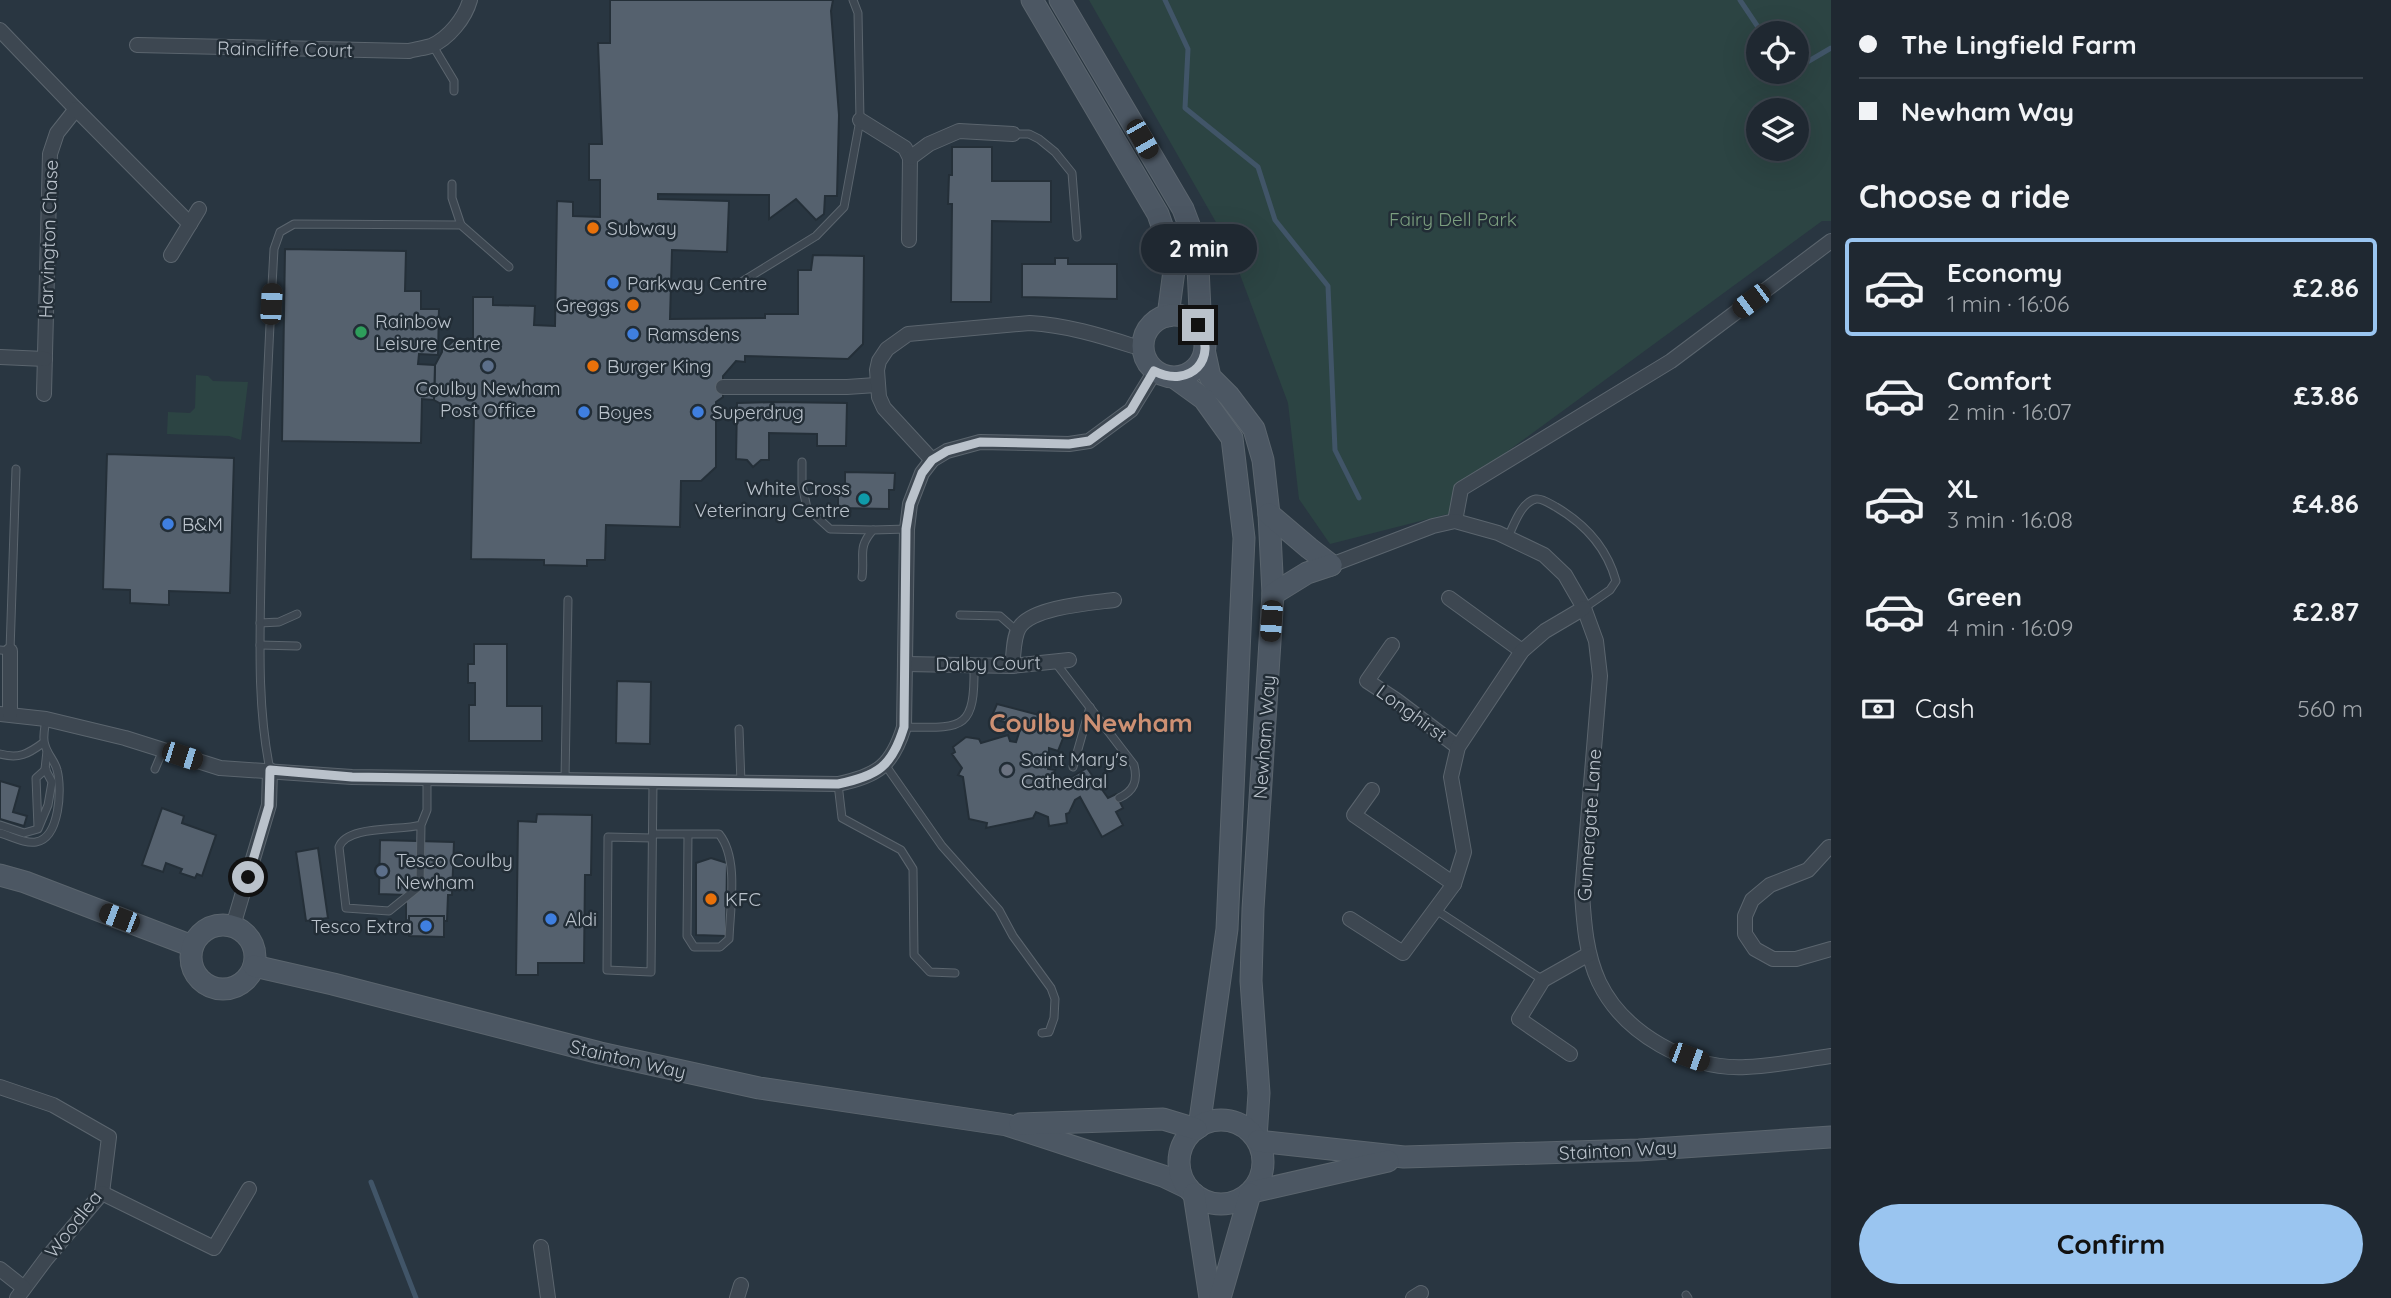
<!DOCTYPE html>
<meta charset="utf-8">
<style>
body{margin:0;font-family:Quicksand,sans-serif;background:#2c343d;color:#f1f3f6;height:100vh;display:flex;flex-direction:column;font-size:26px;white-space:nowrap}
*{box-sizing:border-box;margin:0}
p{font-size:23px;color:#a1a6ab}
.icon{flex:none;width:38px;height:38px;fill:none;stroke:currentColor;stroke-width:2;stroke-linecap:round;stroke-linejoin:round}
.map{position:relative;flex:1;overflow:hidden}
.sheet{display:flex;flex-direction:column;background:#1f2831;width:560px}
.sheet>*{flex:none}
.guide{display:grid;align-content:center;height:154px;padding:0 28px;background:#1f2831}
.fabs{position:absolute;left:1746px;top:21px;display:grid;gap:14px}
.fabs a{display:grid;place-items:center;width:63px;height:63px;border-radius:50%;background:#1f2831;box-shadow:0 7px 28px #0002,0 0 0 2px #3c444d;font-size:35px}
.end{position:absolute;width:32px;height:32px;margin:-16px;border:9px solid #bac2cb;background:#111;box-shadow:0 0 0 4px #111}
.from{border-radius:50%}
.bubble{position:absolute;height:49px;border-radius:24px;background:#1f2831;box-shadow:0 7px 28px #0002,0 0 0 2px #3c444d;font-size:23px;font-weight:700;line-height:49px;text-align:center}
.car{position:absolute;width:21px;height:42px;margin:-21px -10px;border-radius:9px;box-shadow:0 0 5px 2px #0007;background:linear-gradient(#222 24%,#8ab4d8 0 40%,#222 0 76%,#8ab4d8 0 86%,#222 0)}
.guide b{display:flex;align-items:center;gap:24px;height:66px;font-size:26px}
.guide b+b{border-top:2px solid #3c444d}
.guide i{width:18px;height:18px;background:#f1f3f6}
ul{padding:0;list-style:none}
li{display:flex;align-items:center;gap:21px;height:98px;margin:0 14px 10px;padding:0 14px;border:4px solid transparent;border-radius:7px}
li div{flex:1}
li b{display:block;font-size:26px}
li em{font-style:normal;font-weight:700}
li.on{border-color:#9ac5f0}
li>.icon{width:63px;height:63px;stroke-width:1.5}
h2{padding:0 28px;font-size:32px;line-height:84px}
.pay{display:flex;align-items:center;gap:18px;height:77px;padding:0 28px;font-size:26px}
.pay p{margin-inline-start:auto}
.button{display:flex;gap:14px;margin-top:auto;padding:14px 28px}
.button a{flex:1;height:80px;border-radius:42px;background:#9ac5f0;color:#111;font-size:28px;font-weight:700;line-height:80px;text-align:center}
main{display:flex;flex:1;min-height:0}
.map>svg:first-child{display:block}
.green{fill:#2c4443;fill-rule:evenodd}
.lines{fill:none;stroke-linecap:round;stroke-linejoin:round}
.stream{stroke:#415568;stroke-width:5}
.building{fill:#55616e;stroke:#242f38;stroke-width:2}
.lane-casing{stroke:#5b656e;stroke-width:9}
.street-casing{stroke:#5b656e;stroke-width:16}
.secondary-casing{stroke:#5b656e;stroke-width:23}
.lane{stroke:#3d4751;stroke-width:7}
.street{stroke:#3d4751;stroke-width:14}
.secondary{stroke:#4c5763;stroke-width:21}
.route{stroke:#bac2cb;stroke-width:9}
.food-dot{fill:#e8710a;stroke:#222d36;stroke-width:2.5}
.shop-dot{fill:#3f7fe0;stroke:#222d36;stroke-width:2.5}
.leisure-dot{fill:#2e9e5b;stroke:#222d36;stroke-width:2.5}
.service-dot{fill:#5c6f8a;stroke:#222d36;stroke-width:2.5}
.culture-dot{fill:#0f9aa8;stroke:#222d36;stroke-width:2.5}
.worship-dot{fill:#6b7280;stroke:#222d36;stroke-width:2.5}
.labels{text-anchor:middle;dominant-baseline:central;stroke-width:5;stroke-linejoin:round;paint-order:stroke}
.street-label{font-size:19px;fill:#bac2cb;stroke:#222d36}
.park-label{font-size:19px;fill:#7b9e7f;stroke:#222d36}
.poi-label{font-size:19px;fill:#bac2cb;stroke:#222d36;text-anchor:start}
.district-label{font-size:26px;font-weight:bold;fill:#cd9073;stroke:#222d36}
</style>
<main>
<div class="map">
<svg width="1831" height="1298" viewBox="0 0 1831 1298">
<rect width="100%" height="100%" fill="#293641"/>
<g class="green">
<path d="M1089,0H1831V221H1822L1456,489L1452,513L1330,544L1299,499L1288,403L1229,245ZM1759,33H1797V72H1759ZM1759,110H1797V149H1759Z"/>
<path d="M196,375L208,376L213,381L248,382L241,440L229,436L167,434L168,412L190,413L195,408Z"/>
</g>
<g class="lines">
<g class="stream">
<path d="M1165,0L1188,49L1185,108L1258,167L1275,220L1328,286L1335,450L1359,498"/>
<path d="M1740,0L1762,33"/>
<path d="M1797,68L1831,48"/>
<path d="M1788,72H1791"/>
<path d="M371,1182L416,1298"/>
</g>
</g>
<g class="building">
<path d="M610,0H833L831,11L839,115L837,196H825L824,214L816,220L796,199L769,219V195L658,194V199L729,201L727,252L672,250L670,319L765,318V314H798V270H811L813,255L864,256L863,344L848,359L745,356V362L736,361L723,376V397L716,402V467L701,481H681L680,527L606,525L605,560H587V566L544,565V560L471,559L474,414L453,415L450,411L441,412V404L434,400L435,365L442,352V346L449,345L455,339H473V297H493V305L535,306L534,325L555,326L557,201L573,202V216L600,217V180H589V144H602L598,43H610Z"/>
<path d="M952,147H992V181H1051V222L992,221L991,302H951L952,204H948L949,175H952Z"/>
<path d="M285,249L406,251L405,291H421V309H439L438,355L419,354L418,364L435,365L434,400L422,399L421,443L282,441Z"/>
<path d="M1055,258H1068V264H1117V299L1022,297V264H1055Z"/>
<path d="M777,402L847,403L846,446H817V434L769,433V460H761L753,467L747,460L736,459L737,403Z"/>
<path d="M107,454L234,458L230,593L169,591V605L130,603V590L103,589Z"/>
<path d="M845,472L895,473L894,490H889V509L838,508V490H845Z"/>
<path d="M474,644H507V706H542V741H469V705H475V683H468V664H474Z"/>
<path d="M617,681L651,682L650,744L616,743Z"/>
<path d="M997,704L1058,720L1057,726L1067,728L1058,751L1049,748L1048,769L1055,770L1052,778L1063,782L1087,768L1108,798L1116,794L1123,808L1116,812L1123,825L1102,837L1080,797L1075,800L1069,813L1066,814L1067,823L1049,826L1048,817L1036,812L1033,818L986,828L987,823L969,819L963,777L958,775L962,768L952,754L955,752L953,747L966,737L979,739L981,743L1008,735L1010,741L1016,742L1021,727L991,718Z"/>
<path d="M0,781L20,787L13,812L27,816L24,826L0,819Z"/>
<path d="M162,808L184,816L182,823L216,835L202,876L197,874L195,878L180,873L182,869L166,863L163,872L142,865Z"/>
<path d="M537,814L592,815L591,875H585L584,963H538V975H516L518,821L536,822Z"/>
<path d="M380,840L454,842L452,895H448L447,921L406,920V895L379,894Z"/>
<path d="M318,848L328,918L306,921L296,852Z"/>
<path d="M711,858L727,863L726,936L696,935V863Z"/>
<path d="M409,916H444V937L409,936Z"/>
</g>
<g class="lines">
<g class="lane-casing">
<g id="lane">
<path d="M433,46L454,81V91"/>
<path d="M1013,134H1029L1039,139L1055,152L1072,173L1077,237"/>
<path d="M452,184V198L461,225"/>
<path d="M738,284L816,236L844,207L860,120L858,13L853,0"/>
<path d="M802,462V485L807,508L830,529L873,530"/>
<path d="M1508,537C1514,525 1521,502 1536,499C1543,498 1550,504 1556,507C1585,524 1607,548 1616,581L1610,590L1584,608"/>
<path d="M862,577C865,555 857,548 873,530L907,529"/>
<path d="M960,615L1000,616L1017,631"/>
<path d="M260,623L279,622L297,614"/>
<path d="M260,645L297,646"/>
<path d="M0,650L10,651L16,469"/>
<path d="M1055,662L1134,765C1138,781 1134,791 1119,798"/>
<path d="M904,727C963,728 975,731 974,666"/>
<path d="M739,729L741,783"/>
<path d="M0,754C19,759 28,754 43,743"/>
<path d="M886,766L942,846L999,910L1013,936L1051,988L1055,999L1054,1018L1049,1032L1042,1033"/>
<path d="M1073,767L1090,707"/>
<path d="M155,769L163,750"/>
<path d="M270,770C257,706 260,639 261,574C263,465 268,357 274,249L280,232L294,224L461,225L509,267"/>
<path d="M565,780L568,600"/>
<path d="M838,784L842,818L901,850L913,869L914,955L930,972L955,973"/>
<path d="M0,825L24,833L38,829L48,805L52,782L45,769L47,751"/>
<path d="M421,825C400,831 347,825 339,847L346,908L389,911L420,886L421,825L427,810V778"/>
<path d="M38,827L36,778L46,769"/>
<path d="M0,833C11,836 25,844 36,842C60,838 62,788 57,770C55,761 47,754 45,745C42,738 45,727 46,719"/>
<path d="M654,834H719C739,858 730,908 729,939L720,947H694L687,936L688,834"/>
<path d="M652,838L608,837L607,970L651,972L653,782"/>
<path d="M1436,910L1543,980"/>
<path d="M1686,1295L1688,1298"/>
</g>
</g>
<g class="street-casing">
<g id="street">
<path d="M0,30L76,109L57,133L50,154L44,394"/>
<path d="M137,45L409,51C416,49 424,48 431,46C449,38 465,18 470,0"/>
<path d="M76,109L190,224"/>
<path d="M860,120L905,148L910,158L909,240"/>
<path d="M910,158L929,144L959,131L1013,134"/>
<path d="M171,255L199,209"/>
<path d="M0,357L45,359"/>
<path d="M723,387H847L876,385"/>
<path d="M932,460L884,408L879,397L877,370L879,361L887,349L908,334L1030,323C1065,325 1099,335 1133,346"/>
<path d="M1455,521L1461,489L1671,361L1831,241"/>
<path d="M1331,565L1433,526L1455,521L1498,533L1544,555L1565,575L1584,608L1596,641L1600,676L1582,893C1584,924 1586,954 1599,982C1624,1034 1689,1070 1746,1067C1774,1066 1803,1060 1831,1056"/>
<path d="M1449,598L1522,651"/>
<path d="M1392,645L1367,681L1396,700L1458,747"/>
<path d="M906,664L1012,666L1069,660"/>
<path d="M1012,666C1014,655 1013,638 1019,628C1032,607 1091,603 1114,600"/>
<path d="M0,714L46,719L125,738L220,768L352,777L838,784C877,776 892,766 904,727L907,529L910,504L922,473L932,460L947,451L980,442L1069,444L1089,441L1131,410L1155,371"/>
<path d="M10,714V651"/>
<path d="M1372,790L1354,815L1454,884"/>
<path d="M1829,847L1808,870L1770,885L1752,900L1745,916V934L1755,949L1773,959H1796L1831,949"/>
<path d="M1350,919L1403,953L1454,884L1464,852L1451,777L1458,747L1522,651L1545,631L1584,608"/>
<path d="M233,926L269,805L270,770"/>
<path d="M1570,1054L1519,1019L1543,980L1589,954"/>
<path d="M0,1087L53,1105L109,1137L102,1193L46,1259L17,1298"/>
<path d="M102,1193L214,1248L249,1189"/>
<path d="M541,1247L548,1298"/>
<path d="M0,1269L24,1288"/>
<path d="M737,1298L741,1285"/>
<path d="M1413,1298L1421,1293"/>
</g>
</g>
<g class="secondary-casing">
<g id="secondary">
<path d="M1032,0L1158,214L1175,263L1168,316"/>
<path d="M1060,0L1183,209L1197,246L1200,310L1198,325"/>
<circle cx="1174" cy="346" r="31"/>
<path d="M1205,354L1210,377L1229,396L1254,429L1263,460L1269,514L1273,594L1253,909L1251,981L1259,1093L1256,1138"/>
<path d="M1175,378L1204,399L1232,438L1244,538L1227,929L1199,1127"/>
<path d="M1269,514L1309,548L1331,565"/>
<path d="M1273,594L1307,573L1331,565"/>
<path d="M0,875L25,882L192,946"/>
<circle cx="223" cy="957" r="32"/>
<path d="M254,966L333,984L600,1053L759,1088L1007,1125L1163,1176L1188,1188"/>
<circle cx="1221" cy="1162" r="42"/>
<path d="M1020,1124L1163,1119L1196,1129"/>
<path d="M1258,1141L1404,1157L1639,1150L1831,1137"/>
<path d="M1252,1192L1388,1161"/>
<path d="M1194,1194L1210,1298"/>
<path d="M1220,1298L1250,1194"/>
</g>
</g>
<use href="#lane" class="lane"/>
<use href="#street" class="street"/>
<use href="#secondary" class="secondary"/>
</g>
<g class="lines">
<path class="route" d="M248,877L269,806L270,770L352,777L419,778L838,784C877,776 892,767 904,727L906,529L910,504L922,473L932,460L947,451L980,442L1069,444L1089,441L1131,410L1154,371C1190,389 1219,359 1198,325"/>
</g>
<g class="food-dot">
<circle cx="593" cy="228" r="7"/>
<circle cx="633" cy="305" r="7"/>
<circle cx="593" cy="366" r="7"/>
<circle cx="711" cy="899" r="7"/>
</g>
<g class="shop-dot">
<circle cx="613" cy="283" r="7"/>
<circle cx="633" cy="334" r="7"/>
<circle cx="584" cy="412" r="7"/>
<circle cx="698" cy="412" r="7"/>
<circle cx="168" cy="524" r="7"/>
<circle cx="551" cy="919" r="7"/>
<circle cx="426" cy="926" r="7"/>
</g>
<circle class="leisure-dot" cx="361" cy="332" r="7"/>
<g class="service-dot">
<circle cx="488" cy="366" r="7"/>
<circle cx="382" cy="871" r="7"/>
</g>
<circle class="culture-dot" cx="864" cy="499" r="7"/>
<circle class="worship-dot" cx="1007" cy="770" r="7"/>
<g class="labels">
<g class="street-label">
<text transform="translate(285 49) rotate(1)">Raincliffe Court</text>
<text transform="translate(48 239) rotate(-88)">Harvington Chase</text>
<text transform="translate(988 663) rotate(-1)">Dalby Court</text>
<text transform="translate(1412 713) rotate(36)">Longhirst</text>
<text transform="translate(1264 737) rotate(-86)">Newham Way</text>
<text transform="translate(1589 825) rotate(-86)">Gunnergate Lane</text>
<text transform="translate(628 1059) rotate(13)">Stainton Way</text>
<text transform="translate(1618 1150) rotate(-3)">Stainton Way</text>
<text transform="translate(73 1224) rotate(-52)">Woodlea</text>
</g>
<g class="park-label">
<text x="1453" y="219">Fairy Dell Park</text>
</g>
<g class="poi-label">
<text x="607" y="228">Subway</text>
<text x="627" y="283">Parkway Centre</text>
<text x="619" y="305" text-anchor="end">Greggs</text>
<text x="375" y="321">Rainbow<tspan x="375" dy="22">Leisure Centre</tspan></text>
<text x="647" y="334">Ramsdens</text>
<text x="607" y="366">Burger King</text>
<text x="488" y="388" text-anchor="middle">Coulby Newham<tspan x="488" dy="22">Post Office</tspan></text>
<text x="598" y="412">Boyes</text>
<text x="712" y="412">Superdrug</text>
<text x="850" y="488" text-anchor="end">White Cross<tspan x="850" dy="22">Veterinary Centre</tspan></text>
<text x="182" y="524">B&amp;M</text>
<text x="1021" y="759">Saint Mary's<tspan x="1021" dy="22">Cathedral</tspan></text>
<text x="396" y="860">Tesco Coulby<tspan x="396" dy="22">Newham</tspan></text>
<text x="725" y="899">KFC</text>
<text x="565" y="919">Aldi</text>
<text x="412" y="926" text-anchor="end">Tesco Extra</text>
</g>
<g class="district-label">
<text x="1091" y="722">Coulby Newham</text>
</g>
</g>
</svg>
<div class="fabs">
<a><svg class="icon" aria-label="locate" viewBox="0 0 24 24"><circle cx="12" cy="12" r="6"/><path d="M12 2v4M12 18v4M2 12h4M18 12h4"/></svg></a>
<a><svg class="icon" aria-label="layers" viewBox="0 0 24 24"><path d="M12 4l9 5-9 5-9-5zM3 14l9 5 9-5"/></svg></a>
</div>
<i class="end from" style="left:248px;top:877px"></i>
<i class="end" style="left:1198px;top:325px"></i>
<div class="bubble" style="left:1141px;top:224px;width:116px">2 min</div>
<i class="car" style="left:1142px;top:139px;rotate:150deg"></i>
<i class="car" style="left:1751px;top:301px;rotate:233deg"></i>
<i class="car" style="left:271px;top:304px;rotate:3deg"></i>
<i class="car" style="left:1271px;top:621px;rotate:184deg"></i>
<i class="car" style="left:182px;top:756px;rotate:108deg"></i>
<i class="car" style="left:119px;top:918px;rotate:291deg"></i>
<i class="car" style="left:1689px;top:1057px;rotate:110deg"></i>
</div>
<section class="sheet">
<div class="guide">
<b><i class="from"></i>The Lingfield Farm</b>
<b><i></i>Newham Way</b>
</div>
<h2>Choose a ride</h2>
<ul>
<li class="on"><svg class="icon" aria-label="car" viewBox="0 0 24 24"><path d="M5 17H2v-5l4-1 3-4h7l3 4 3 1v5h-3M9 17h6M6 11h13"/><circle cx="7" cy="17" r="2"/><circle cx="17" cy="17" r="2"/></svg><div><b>Economy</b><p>1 min · 16:06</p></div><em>£2.86</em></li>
<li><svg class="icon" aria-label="car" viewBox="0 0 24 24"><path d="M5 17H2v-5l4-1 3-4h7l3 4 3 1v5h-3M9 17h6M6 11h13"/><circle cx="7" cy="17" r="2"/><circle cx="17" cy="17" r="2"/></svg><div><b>Comfort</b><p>2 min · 16:07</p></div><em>£3.86</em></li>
<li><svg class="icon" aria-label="car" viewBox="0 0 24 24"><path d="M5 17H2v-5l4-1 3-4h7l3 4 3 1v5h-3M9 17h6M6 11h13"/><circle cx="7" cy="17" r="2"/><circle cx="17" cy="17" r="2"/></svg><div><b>XL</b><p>3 min · 16:08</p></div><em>£4.86</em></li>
<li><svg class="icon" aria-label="car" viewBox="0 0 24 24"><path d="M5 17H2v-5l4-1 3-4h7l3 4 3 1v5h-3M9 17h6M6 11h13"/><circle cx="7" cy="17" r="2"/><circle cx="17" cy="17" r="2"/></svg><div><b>Green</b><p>4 min · 16:09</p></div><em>£2.87</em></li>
</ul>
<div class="pay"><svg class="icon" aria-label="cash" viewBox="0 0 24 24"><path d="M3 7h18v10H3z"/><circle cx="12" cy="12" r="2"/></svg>Cash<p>560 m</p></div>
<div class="button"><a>Confirm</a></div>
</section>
</main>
